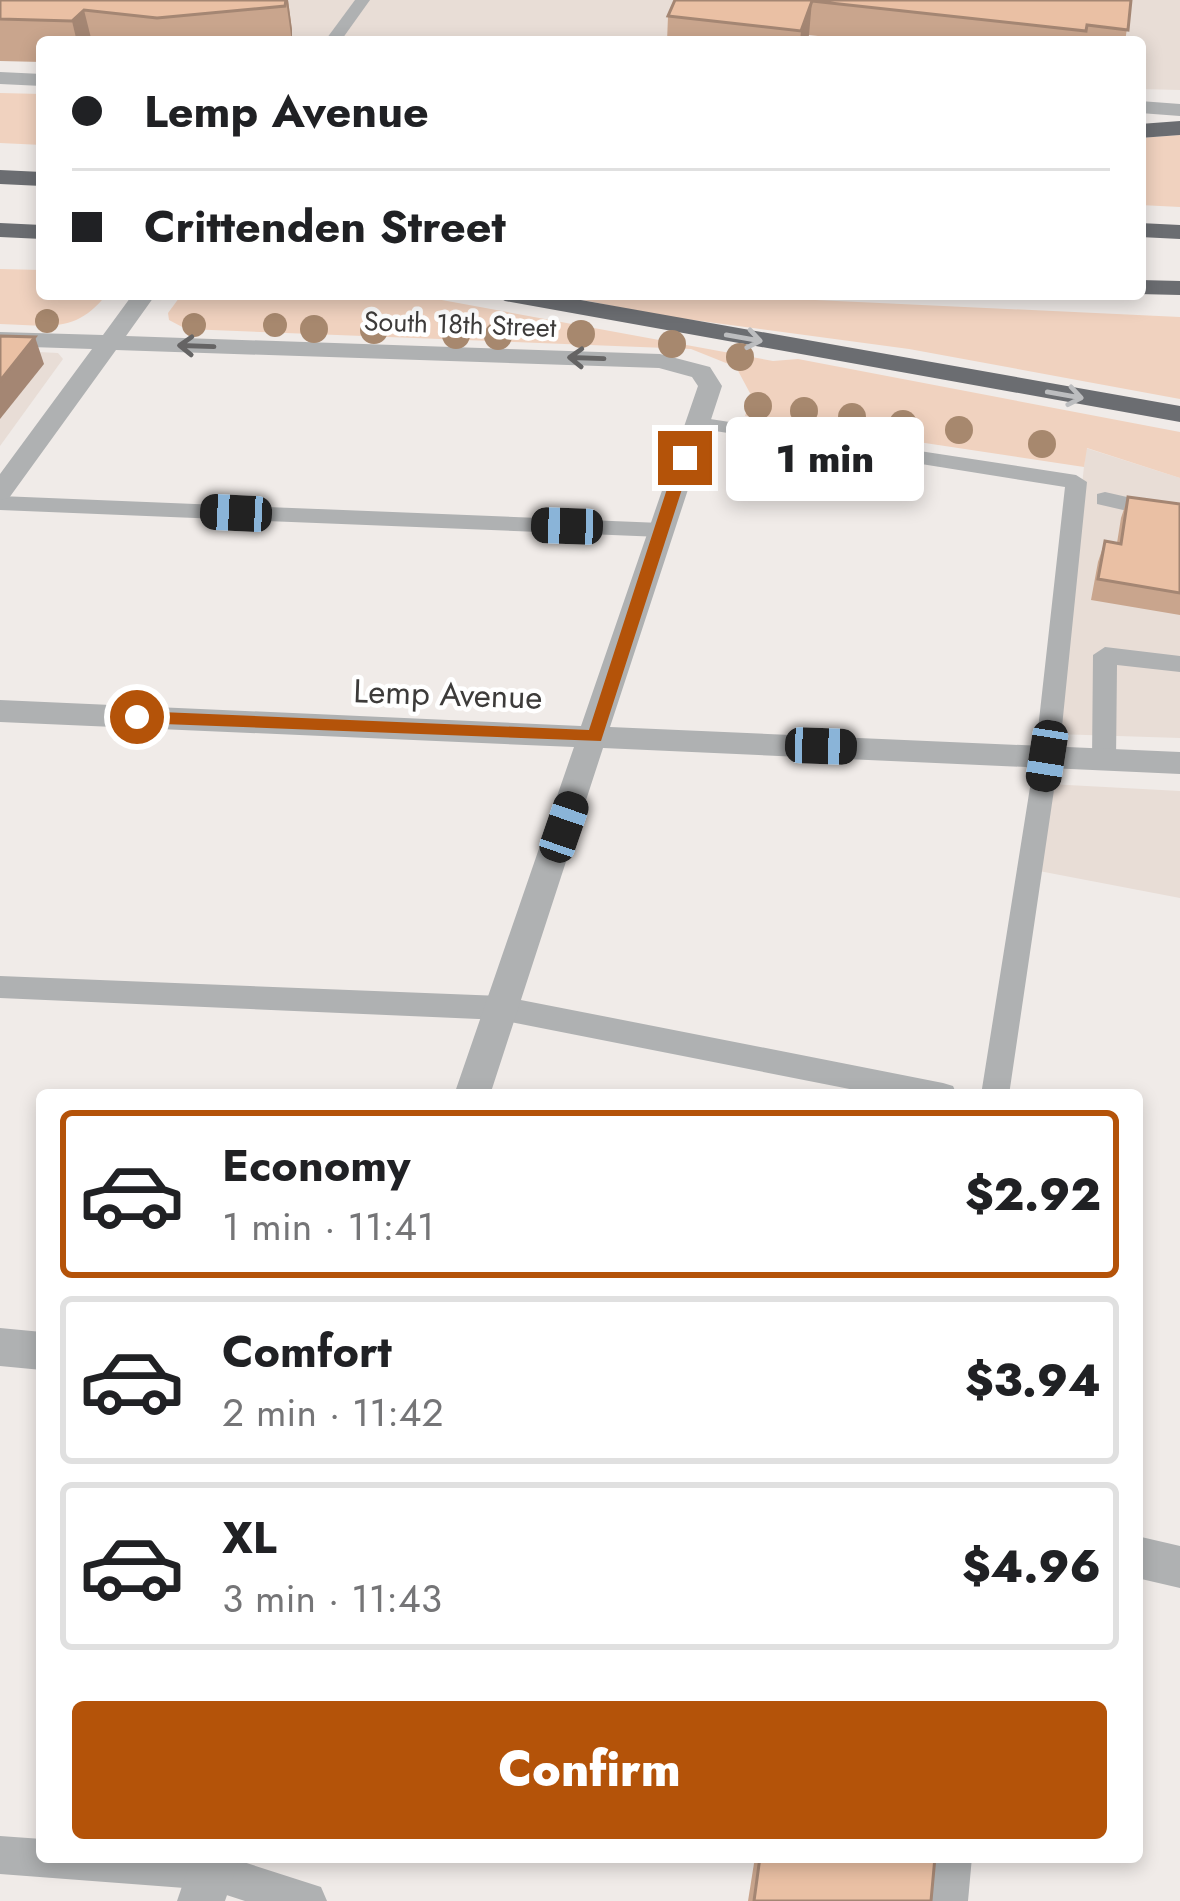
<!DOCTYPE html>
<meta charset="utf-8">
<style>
body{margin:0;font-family:Jost,sans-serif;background:#f2f2f2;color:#202124;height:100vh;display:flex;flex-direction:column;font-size:45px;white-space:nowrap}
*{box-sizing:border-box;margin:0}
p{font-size:39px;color:#757577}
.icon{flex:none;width:66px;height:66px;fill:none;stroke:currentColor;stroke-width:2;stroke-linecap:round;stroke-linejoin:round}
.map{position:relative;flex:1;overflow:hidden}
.panel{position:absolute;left:36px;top:1089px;width:1107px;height:774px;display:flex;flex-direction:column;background:#fff;border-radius:12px;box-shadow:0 6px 18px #0003}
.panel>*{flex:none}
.hud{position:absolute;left:36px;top:36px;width:1110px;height:264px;border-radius:12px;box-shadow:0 6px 18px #0003;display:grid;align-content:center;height:264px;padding:0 36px;background:#fff}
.end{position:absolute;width:54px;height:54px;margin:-27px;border:15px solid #b45309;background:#fff;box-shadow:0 0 0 6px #fff}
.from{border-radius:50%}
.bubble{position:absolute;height:84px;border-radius:12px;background:#fff;box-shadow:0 6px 18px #0003;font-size:39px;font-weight:800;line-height:84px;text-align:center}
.car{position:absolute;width:36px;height:72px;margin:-36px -18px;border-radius:15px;box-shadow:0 0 9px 3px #0007;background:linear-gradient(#222 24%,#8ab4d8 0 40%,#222 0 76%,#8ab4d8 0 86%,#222 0)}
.hud b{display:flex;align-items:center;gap:42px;height:114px;font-size:45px}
.hud b+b{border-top:3px solid #e0e0e0}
.hud i{width:30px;height:30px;background:#202124}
ul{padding:21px 0 0;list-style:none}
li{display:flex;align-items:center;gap:36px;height:168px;margin:0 24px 18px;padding:0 12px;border:6px solid #e0e0e0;border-radius:12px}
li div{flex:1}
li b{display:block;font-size:45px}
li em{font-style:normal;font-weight:800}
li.on{border-color:#b45309}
li>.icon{width:108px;height:108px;stroke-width:1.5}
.cta{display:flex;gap:24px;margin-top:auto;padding:24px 36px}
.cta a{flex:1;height:138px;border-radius:12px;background:#b45309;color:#fff;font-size:48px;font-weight:800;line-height:138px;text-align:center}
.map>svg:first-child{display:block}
.built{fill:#e8ddd6}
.green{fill:#f0d2bf}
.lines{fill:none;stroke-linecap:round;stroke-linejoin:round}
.service{fill:#afb1b2;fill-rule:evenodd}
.minor{fill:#afb1b2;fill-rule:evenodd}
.motorway{fill:#6b6d71;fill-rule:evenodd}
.tree{fill:#a7886e}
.wall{fill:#c9a58d}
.shaded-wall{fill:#a48673}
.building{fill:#eac0a4;stroke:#a48673;stroke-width:3}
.oneway{stroke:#bcbdbf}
.oneway2{stroke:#656464}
.route{fill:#b45309}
.labels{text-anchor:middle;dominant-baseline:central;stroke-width:9;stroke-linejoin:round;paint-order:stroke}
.far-street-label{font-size:27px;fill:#3d3b3a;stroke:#fff}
.street-label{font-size:33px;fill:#3d3b3a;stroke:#fff}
</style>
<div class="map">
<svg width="1180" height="1901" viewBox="0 0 1180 1901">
<rect width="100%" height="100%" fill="#f0ebe8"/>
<g class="built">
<path d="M0,0H1180V90L1140,89V42H42Z"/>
<path d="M0,350L58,353L63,359L0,446Z"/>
<path d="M1086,448L1180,478V738L1055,734Z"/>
<path d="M1049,784L1180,791V898L1039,871Z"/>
</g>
<g class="green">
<path d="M0,93L42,94V145L0,143Z"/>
<path d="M1180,135V207L1140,205V138Z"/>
<path d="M0,269L42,270V294H107C75,335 47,325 0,324Z"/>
<path d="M182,294H409L773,361L798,359L1180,432V478L1087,448L1084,467L745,416L751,395L736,367L691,349L186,329L169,320L168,313Z"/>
<path d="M553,294H686L1180,317V399L909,349L663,316Z"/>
</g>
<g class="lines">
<g class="service">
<path d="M355,0H370L340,42H324Z"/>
<path d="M697,417L1076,475L1087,482L1059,756L1009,1095H981L1035,756L1065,487L690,427L687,423Z"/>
<path d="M1105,492L1180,509V523L1097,504V494Z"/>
<path d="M0,496L661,523L672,530L661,537L0,510Z"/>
<path d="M1105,647L1180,656V672L1117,665L1116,760L1104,769L1092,760L1093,655Z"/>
<path d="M0,976L501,996L943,1083L953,1086L957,1095H880L501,1020L0,998Z"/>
<path d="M0,1836L42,1839V1857H228L321,1887L327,1901H245L211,1890L0,1874Z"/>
<path d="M934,1857H972L968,1901H928Z"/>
</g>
<g class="minor">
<path d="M0,72L42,74V86L0,84Z"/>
<path d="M1140,101L1180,104V116L1140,113Z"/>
<path d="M133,294H156L126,336L660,354L710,367L722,386L610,727L1180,752V774L603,748L490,1095H454L574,747L0,722V700L581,726L698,386L692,377L659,368L116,350L9,498L0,500V474L92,349L0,346V332L103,335Z"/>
<path d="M0,1328L42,1332V1370L0,1366Z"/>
<path d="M1137,1536L1180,1546V1588L1137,1578Z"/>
<path d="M192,1857H240L225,1901H177Z"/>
</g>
<g class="motorway">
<path d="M1180,121V135L1140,138V124Z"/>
<path d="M0,170L42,172V186L0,184Z"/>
<path d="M0,223L42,225V239L0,237Z"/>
<path d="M1140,223L1180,225V239L1140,237Z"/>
<path d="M1140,280L1180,281V295L1138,294Z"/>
<path d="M493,294H547L1180,406V422L505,301Z"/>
</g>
</g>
<g class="tree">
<circle cx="47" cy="321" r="12"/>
<circle cx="194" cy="325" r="12"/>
<circle cx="275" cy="325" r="12"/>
<circle cx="314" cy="329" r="14"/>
<circle cx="374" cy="330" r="14"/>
<circle cx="581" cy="334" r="14"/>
<circle cx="456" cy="335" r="14"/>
<circle cx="498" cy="336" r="14"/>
<circle cx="672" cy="344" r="14"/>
<circle cx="740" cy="357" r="14"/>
<circle cx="758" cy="406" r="14"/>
<circle cx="804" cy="411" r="14"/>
<circle cx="852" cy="417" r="14"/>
<circle cx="903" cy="424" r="14"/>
<circle cx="959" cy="430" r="14"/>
<circle cx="1042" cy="444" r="14"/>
</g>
<g class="wall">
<path d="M0,0H288L292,30V42H42V62L0,61Z"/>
<path d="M675,0H1131L1125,42H871L809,35L806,42H667L668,16Z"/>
<path d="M1128,497L1180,504V615L1091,600L1098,562L1105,541L1117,543L1121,518Z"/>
<path d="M755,1857H935L931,1901H748Z"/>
</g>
<g class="shaded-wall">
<path d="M286,0H288L292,30V42Z"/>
<path d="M812,1L809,35L806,42H800L801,31Z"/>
<path d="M84,10L92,42H77L72,21Z"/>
<path d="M35,337L44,364L0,419V381Z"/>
</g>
<g class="building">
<path d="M0,0H286L285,6L157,18L84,10L72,21L0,19Z"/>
<path d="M675,0H1131L1128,30L1087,25L1086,31L812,1L801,31L668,16Z"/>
<path d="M0,336L35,337L0,381Z"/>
<path d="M1128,497L1180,504V593L1098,579L1105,541L1121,544Z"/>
<path d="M760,1857H935L931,1901H754Z"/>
</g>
<defs><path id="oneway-shaft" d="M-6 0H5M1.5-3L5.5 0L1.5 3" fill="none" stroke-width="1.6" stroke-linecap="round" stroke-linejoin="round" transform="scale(3)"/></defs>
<g class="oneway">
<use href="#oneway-shaft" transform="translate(744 338) rotate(10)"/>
<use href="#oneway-shaft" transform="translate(1065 395) rotate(10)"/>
</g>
<g class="oneway2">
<use href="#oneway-shaft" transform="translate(196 346) rotate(-178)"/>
<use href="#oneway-shaft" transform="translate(586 358) rotate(-178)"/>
</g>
<path class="route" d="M685,454L692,458L601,741L137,723L129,717L137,711L589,730L677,458Z"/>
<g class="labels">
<g class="far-street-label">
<text transform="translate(460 324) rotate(2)">South 18th Street</text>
</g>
<g class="street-label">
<text transform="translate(448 694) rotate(2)">Lemp Avenue</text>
</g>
</g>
</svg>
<i class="end from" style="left:137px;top:717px"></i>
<i class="end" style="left:685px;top:458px"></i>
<div class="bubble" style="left:726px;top:417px;width:198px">1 min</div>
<i class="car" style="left:236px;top:513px;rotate:273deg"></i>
<i class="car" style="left:567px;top:526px;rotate:272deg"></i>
<i class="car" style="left:821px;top:746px;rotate:92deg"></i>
<i class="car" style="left:1047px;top:756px;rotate:189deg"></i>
<i class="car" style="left:564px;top:827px;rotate:19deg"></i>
<div class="hud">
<b><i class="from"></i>Lemp Avenue</b>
<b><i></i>Crittenden Street</b>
</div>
<section class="panel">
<ul>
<li class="on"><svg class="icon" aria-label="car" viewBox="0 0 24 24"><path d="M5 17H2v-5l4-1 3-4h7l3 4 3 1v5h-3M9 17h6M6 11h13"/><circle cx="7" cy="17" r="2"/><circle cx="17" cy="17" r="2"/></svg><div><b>Economy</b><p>1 min · 11:41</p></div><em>$2.92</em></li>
<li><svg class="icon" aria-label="car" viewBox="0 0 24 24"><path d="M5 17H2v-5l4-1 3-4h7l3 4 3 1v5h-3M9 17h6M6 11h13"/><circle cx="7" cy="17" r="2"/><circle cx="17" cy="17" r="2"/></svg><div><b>Comfort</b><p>2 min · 11:42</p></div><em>$3.94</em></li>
<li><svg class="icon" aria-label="car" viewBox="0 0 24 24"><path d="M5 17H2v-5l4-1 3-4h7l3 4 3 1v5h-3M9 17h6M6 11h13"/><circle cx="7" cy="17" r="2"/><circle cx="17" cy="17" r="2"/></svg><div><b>XL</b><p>3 min · 11:43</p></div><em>$4.96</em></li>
</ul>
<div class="cta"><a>Confirm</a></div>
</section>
</div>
